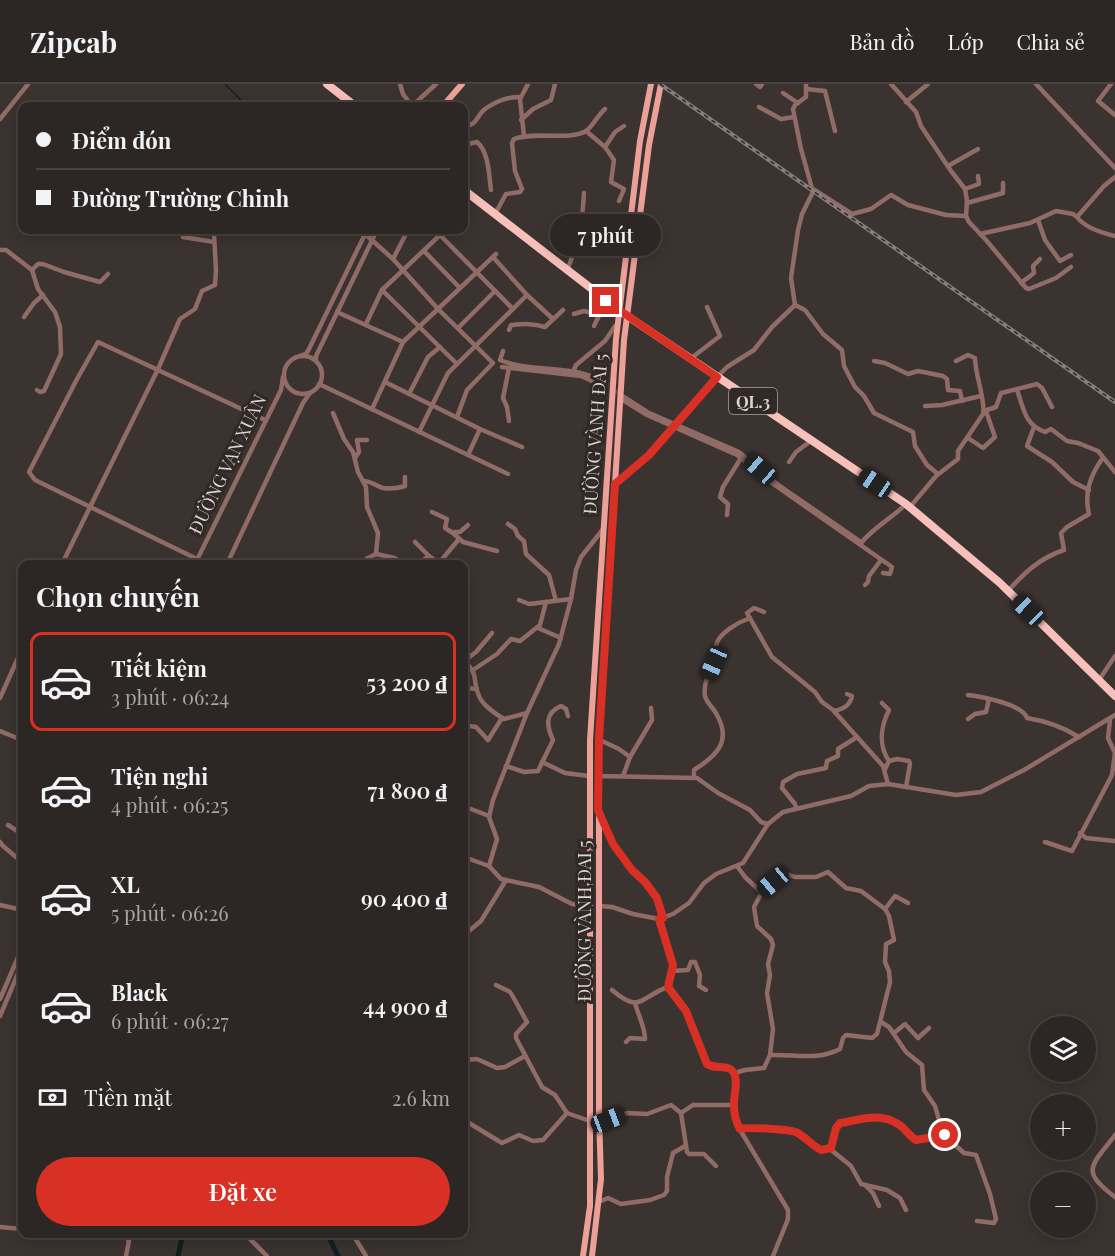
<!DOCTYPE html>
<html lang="vi">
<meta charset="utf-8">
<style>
body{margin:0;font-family:"Playfair Display",serif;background:#383231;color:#f1f3f6;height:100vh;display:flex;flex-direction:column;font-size:22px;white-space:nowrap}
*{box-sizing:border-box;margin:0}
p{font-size:20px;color:#a6a5a6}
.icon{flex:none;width:33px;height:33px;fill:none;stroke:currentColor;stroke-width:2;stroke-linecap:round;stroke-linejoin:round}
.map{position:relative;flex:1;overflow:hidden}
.panel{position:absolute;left:18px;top:476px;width:450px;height:678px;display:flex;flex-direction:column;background:#2c2624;border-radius:12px;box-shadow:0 3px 15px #0003,0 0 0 2px #484341}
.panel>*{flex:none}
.banner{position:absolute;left:18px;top:18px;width:450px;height:132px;border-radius:12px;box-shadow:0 3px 15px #0003,0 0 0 2px #484341;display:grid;align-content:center;height:132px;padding:0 18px;background:#2c2624}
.tools{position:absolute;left:1030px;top:932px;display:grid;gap:12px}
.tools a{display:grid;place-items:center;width:66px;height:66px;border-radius:50%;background:#2c2624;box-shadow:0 3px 15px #0003,0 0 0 2px #484341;font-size:30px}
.end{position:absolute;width:27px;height:27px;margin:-14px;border:8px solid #d93025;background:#fff;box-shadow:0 0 0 3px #fff}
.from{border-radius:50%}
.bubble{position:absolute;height:42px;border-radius:21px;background:#2c2624;box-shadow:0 3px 15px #0003,0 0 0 2px #484341;font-size:20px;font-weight:600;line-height:42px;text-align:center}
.car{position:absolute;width:18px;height:36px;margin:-18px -9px;border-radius:8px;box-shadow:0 0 4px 2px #0007;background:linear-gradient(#222 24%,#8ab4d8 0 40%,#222 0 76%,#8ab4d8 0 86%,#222 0)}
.banner b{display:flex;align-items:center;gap:21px;height:57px;font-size:22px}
.banner b+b{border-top:2px solid #484341}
.banner i{width:15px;height:15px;background:#f1f3f6}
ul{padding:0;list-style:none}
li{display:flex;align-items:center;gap:18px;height:99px;margin:0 12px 9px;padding:0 6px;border:3px solid transparent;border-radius:12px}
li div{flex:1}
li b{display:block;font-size:22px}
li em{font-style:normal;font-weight:600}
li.current{border-color:#d93025}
li>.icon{width:54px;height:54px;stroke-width:1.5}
h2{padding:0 18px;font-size:27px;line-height:72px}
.pay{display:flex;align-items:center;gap:15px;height:66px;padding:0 18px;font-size:22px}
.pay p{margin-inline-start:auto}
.action{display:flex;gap:12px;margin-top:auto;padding:12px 18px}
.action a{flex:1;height:69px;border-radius:36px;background:#d93025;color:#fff;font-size:24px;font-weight:600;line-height:69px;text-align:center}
header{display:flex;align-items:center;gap:36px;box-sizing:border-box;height:84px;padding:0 30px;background:#2c2624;border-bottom:2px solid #484341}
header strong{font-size:28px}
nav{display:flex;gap:33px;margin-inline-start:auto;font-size:21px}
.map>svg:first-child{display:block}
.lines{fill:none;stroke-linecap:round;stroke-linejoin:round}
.stream{stroke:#102021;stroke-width:1.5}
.river{stroke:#102021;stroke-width:5}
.minor-tunnel{stroke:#534b48;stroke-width:4.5;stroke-dasharray:4.5 2;stroke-linecap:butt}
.minor{stroke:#916c67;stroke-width:4.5}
.major{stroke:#eca098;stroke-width:6}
.highway{stroke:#f8c0ba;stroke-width:8}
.rail-casing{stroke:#857e7c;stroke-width:4}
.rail{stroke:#312926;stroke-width:1.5;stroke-dasharray:4.5;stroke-linecap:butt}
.route{stroke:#d93025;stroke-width:8}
.labels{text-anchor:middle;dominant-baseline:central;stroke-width:6;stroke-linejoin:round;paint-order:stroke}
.shield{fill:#312926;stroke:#a8a19f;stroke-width:1.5}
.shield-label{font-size:16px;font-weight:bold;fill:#dbd5d3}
.street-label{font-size:18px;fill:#dbd5d3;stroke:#312926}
</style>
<header>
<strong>Zipcab</strong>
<nav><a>Bản đồ</a><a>Lớp</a><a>Chia sẻ</a></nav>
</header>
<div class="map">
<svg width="1115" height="1172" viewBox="0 0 1115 1172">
<rect width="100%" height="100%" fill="#3b3330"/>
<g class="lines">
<path class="stream" d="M225,0L247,22"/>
<g class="river">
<path d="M327,1149L338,1172"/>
<path d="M178,1172L183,1149"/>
</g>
<path class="minor-tunnel" d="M605,299L622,311"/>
<g class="minor">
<path d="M400,0L403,10L412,22"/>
<path d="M756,0L760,3L762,0"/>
<path d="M891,0L916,28L921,42L951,87L965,105L967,117L966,132L969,138L986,156L1026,204L1029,205L1056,194L1071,183"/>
<path d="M1036,0L1115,84"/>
<path d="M1111,0L1098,17L1115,31"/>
<path d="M806,5L825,7L835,47"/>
<path d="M783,9L798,19"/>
<path d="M906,18L928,0"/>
<path d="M412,22L436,0"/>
<path d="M759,23L781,35L794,33"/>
<path d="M0,35L28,0"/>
<path d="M521,36L533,25L551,16L555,0"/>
<path d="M464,42C476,43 477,31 485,25C497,17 506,13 521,13"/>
<path d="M586,47L605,63L614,76L611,98L624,105L619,117"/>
<path d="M524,52L520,15L528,0"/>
<path d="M464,61L477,58C489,68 489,92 491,106"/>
<path d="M605,63L615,48L624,42"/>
<path d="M948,82L978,65"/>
<path d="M813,105L852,130L871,125L891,111L908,121L946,131L966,132"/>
<path d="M965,105L979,100L978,92"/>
<path d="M967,119L1003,109V99"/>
<path d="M495,130L506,110L520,108L522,105L515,87L512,59L514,55C536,47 569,57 586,47C592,43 598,31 605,25"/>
<path d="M1077,133C1085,144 1102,149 1115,152"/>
<path d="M1038,136L1045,156L1060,177L1071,171"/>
<path d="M580,141L613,142L640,130"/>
<path d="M203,146L204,149L214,150"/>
<path d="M235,146L239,148L243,146"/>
<path d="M435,146L513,225"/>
<path d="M365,150L393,175L438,225L493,279L467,306L457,333"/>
<path d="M980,150L1030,139L1056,127L1073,130L1077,133L1104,102L1115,93"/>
<path d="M183,153L214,158"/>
<path d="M0,166H6L32,186L38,180H43L64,188L100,198L108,190"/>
<path d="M424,167L460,204"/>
<path d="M493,173L527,211L553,235"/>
<path d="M393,175L408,146"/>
<path d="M32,186L38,205L55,228L60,243L61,270L44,307L40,308L37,306"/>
<path d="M567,186C577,163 583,135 584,109"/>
<path d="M1021,199L1034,189L1033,182L1040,175"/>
<path d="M382,206L457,280"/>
<path d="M795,221L805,226L823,250L842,266L844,282L855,303L864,312L874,329L913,348L915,362L927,381L938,390"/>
<path d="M337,228L403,258"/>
<path d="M574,230L584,227L601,231"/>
<path d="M24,233L34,219L43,211"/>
<path d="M366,240L382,206L440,151"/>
<path d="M594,242L606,217"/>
<path d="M459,243L495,207"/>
<path d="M509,246L511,241C523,240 533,239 545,243L563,226"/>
<path d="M503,267L500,276C534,290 573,279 605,299"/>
<circle cx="303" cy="291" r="19"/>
<path d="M300,272L306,270L309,265L367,146"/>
<path d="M690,275L720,252L707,223"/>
<path d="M316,277V272L377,146"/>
<path d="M874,277L885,279L908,290L918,287L943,292L947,295L948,306L960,307L962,317"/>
<path d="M956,277L968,271L973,273"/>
<path d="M502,283L581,292L605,303"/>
<path d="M573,288L576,281L605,257L615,242"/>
<path d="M385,298L480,345L522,363"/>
<path d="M319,300L508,390"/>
<path d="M1017,306C1024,325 1024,340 1045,348L1051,345L1067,357L1078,359L1098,367L1115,388"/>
<path d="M409,310L428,273L440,263"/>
<path d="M624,313L647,328L739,368L777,400L861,458"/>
<path d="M623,316L647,331L737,371L769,397L892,483L890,490L883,489"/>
<path d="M925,322L942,321L981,312"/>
<path d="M372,325L403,258L496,170"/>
<path d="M984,327L996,323L1001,309L1037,300L1042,304L1052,323"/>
<path d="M333,329L344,355L353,368L358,388L366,403L367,423L378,449L376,470"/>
<path d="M509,337L507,323L503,314L509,284"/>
<path d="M1034,343L1027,362L1052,378L1073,398L1089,406"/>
<path d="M419,348L448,289L527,211"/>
<path d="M968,354L983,364L995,353L986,327"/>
<path d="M468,371L480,345"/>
<path d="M355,374L359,368L357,356H367"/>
<path d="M789,378L796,368L812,356"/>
<path d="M363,397C372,397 375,402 383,404C390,405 399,404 405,402V393"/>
<path d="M615,400L649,371L717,293L727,283L754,266L772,243L795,221L791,194L798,146L802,130L813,108L801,65L793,25L795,21L806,13V0"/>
<path d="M910,423L936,392L958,375V367L983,330C986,317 975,291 975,274"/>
<path d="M432,428L447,435L445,444L453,449"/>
<path d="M727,431L728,420L720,413L723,403L741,374"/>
<path d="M508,440L515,445L518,452L524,457L526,470L549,491L556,517"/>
<path d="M468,441L460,448H455L454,450L463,458L497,467"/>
<path d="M415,458L429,472L439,479L459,455"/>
<path d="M861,459C874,443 892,434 906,420"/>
<path d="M197,475L35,396L29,388L77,295L98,258L265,336"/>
<path d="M62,480L158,285L180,235L195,225L202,207L215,201L216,186L214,150L215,146"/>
<path d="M195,480L281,306L283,293"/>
<path d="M227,480L303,319L310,309"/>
<path d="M365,480L366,475L376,470L395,474L404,480"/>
<path d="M417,480L429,472"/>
<path d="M865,501L868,498L869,492L881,476"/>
<path d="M1008,507C1025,488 1040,474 1064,466L1061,449L1067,443L1089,430C1084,409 1090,392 1102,375"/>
<path d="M519,516L529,520L571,515"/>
<path d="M764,528L754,524L747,529L772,573L815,608L822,618L833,626L883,682L888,700"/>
<path d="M538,544L561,554"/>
<path d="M464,577C481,593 471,596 479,612C483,622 496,630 504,635L527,629"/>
<path d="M464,577L476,568L492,549"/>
<path d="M473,586L497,570L511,555L520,557L540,541L546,518"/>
<path d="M1099,596L1115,572"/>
<path d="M464,604L477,605"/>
<path d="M968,611C983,613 1022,620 1027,634C1046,637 1063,643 1079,653"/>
<path d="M0,614L22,565"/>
<path d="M882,619L889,626C881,642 878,661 889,677L885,685"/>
<path d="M834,627C843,625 850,622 852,612L847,610"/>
<path d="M968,635L975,630L986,628L989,615"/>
<path d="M464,641L476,643L488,656L502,634"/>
<path d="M0,647L22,656"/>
<path d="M602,657L619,665L630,673"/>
<path d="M889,677L897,675L909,677L910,680L906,703"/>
<path d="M542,678L565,689L589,692"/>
<path d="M506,682L524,688L538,687L553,656C547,643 544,629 561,622L566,625L568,632"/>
<path d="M598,692L697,694L718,709L750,726L761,738L768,740"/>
<path d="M623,692L630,673L652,636L651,624"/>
<path d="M694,693V686C716,672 732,658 717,631C714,624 707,620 705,612C703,600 709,591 713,581C715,575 714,569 716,562C718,549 739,538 750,534"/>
<path d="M796,724L795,720L782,704L783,698L797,690L826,684L827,677L838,672V665L857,653"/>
<path d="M464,725H471L489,732"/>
<path d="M600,731L613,760L633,787L645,798L657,814L663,834"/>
<path d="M8,741L22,750"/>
<path d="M1080,749L1086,754L1115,757"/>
<path d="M0,758L3,762L22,778"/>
<path d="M1045,758L1072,767L1112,691L1115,669L1108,654L1110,636"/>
<path d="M464,773L489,782L501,795L539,803L572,820L591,822"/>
<path d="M489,782L497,755L489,733L493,716L527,629L559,560L571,515L576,486L581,473L604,444"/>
<path d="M737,782L745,793L761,808"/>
<path d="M0,821L22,826"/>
<path d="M600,822L612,823L633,830L659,835L673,830L689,819L704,799L716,790L743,779L768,740L783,728L851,712L869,702L888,700L956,711L981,708L1024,686L1115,631"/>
<path d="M885,825L895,812L908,819"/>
<path d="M659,835L673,881L668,903L686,927L707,980L713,984H728L735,989L736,997L734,1021L736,1039L788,1126V1135L773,1172"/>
<path d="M464,851L481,837L506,796"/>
<path d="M672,887L688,886L691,878H695L700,891L699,902L706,906"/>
<path d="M496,901C501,904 506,905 510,908C512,910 525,935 527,938L516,950V954L542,1003L555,1011L567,1029L587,1036"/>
<path d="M612,906C641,931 641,912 668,903"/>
<path d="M0,915L22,864"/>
<path d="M0,932L22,880"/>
<path d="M881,938L889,943L906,968L922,981L924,1006L935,1022L943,1050"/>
<path d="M894,949L905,940L918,954L929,944"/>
<path d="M626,958L630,954L645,955C645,943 638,931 635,919"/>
<path d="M464,976L477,975L497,984L505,983L525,972"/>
<path d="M735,989L745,986L764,984L770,971L773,945L767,909L770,891L768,880L773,861L771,855L757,842L754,823L763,806L784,789L795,793H816L828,788L846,804L861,807L885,825L889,832L894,856L886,860L885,878L889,887L890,898L877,950L872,954L846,951L843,954L840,965C817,977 795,970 770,971"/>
<path d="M681,1029L693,1021H734"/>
<path d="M464,1036L502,1059L519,1051L533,1057L543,1056L567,1029"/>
<path d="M608,1036L627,1029L647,1030L671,1021L681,1029L687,1068L689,1070H704L716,1082"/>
<path d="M740,1045C748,1043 791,1045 798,1049C806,1054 813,1062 821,1066L831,1064L836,1044L840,1039C860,1036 879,1028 898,1040C905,1044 909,1052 916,1056L943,1050L964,1069L976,1071L990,1110L996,1135L994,1139L977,1137"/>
<path d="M1115,1051C1092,1082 1079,1086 1115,1113"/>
<path d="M830,1065L851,1082L861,1100L887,1106L900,1114L906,1126"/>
<path d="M866,1102L873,1109L879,1122"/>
<path d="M601,1117L608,1114L621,1120L650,1116L664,1111L667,1107V1093L673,1069L685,1062"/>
<path d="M0,1143L22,1145"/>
<path d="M124,1149L129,1157L126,1172"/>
<path d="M244,1149L267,1172"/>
<path d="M352,1149L366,1172"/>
</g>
<g class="major">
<path d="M443,22L462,0"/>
<path d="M583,1172L590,1122V656L616,255L640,57L651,0"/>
<path d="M592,1172L601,1095L599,1031V655L624,256L649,61L661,0"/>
</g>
<g class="highway">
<path d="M327,0L355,22"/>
<path d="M464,106L623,229L906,420L1000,499L1115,612"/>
</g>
<g class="rail-casing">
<path id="rail" d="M660,0L1115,318"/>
</g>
<use href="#rail" class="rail"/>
</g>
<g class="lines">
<path class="route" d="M606,217L717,293L649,371L615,400L599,655L598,726L613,760L632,786L645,798L657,814L663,834L659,835L673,881L668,903L686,927L707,980C715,985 723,981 730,985C741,992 733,1011 734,1022C734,1031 736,1038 740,1045C748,1043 791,1045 798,1049C806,1054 813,1062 821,1066L831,1064L836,1044L840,1039C860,1036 879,1028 898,1040C905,1044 909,1052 916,1056L945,1051"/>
</g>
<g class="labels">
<rect class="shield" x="729" y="304" width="48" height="26" rx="4.5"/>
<g class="shield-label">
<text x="753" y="317">QL.3</text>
</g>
<g class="street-label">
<text transform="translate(595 350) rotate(-86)">ĐƯỜNG VÀNH ĐAI 5</text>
<text transform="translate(227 380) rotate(-64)">ĐƯỜNG VẠN XUÂN</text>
<text transform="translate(584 837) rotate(-90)">ĐƯỜNG VÀNH ĐAI 5</text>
</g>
</g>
</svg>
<div class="tools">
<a><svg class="icon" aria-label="layers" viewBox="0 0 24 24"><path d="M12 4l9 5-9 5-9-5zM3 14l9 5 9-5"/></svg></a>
<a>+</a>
<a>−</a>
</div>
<i class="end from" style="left:945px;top:1051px"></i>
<i class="end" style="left:606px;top:217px"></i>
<div class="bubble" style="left:550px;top:130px;width:111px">7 phút</div>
<i class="car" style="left:760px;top:385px;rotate:311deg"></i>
<i class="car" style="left:875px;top:399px;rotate:304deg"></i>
<i class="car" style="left:1028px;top:526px;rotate:314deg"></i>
<i class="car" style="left:714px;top:579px;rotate:204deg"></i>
<i class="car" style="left:773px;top:798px;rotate:230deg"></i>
<i class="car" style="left:608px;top:1036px;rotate:69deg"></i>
<div class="banner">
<b><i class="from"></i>Điểm đón</b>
<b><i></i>Đường Trường Chinh</b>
</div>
<section class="panel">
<h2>Chọn chuyến</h2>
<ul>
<li class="current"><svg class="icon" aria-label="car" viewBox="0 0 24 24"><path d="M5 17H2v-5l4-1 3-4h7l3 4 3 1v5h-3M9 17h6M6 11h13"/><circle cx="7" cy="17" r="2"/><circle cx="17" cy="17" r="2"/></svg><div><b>Tiết kiệm</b><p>3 phút · 06:24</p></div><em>53 200 ₫</em></li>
<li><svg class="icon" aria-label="car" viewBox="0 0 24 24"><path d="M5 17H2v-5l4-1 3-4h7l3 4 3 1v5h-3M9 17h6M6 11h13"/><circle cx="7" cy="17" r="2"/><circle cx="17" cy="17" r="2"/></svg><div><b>Tiện nghi</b><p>4 phút · 06:25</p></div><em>71 800 ₫</em></li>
<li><svg class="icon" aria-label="car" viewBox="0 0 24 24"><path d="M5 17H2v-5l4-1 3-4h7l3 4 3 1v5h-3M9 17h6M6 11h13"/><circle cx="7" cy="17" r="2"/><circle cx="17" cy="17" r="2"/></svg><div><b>XL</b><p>5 phút · 06:26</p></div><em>90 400 ₫</em></li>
<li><svg class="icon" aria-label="car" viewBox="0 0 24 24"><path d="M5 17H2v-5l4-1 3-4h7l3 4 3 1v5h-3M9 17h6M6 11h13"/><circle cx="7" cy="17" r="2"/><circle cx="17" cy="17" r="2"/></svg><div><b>Black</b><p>6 phút · 06:27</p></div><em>44 900 ₫</em></li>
</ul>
<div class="pay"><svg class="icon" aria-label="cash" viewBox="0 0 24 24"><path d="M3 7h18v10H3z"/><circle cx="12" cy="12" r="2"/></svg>Tiền mặt<p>2.6 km</p></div>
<div class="action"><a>Đặt xe</a></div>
</section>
</div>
